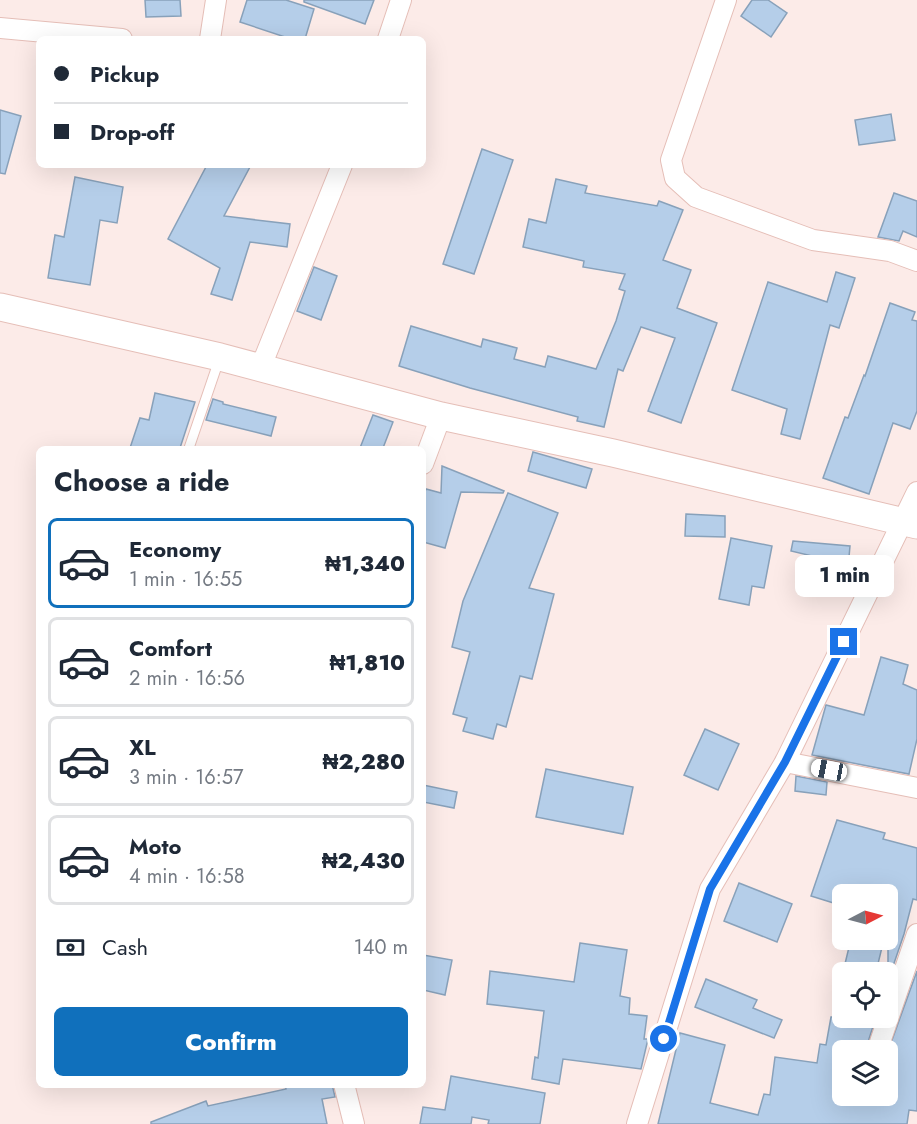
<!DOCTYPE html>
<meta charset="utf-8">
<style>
body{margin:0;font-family:Jost,sans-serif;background:#f6f6f7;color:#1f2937;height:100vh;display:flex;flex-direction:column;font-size:22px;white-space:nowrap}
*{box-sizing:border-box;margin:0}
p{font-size:20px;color:#747a83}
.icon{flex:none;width:33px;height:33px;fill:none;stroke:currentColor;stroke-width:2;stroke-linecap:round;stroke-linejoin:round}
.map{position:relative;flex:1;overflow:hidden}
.details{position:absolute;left:36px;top:446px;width:390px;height:642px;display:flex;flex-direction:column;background:#fff;border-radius:9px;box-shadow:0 6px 24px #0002}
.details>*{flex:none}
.guide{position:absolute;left:36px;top:36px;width:390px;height:132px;border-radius:9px;box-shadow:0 6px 24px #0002;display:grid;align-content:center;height:132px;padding:0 18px;background:#fff}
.needle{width:39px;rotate:84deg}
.buttons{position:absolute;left:832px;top:884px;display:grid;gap:12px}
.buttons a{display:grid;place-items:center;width:66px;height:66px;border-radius:9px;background:#fff;box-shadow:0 6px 24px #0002;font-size:30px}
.end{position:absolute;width:27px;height:27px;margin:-14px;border:8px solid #1a73e8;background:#fff;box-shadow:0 0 0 3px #fff}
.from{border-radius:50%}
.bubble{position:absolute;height:42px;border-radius:9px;background:#fff;box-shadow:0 6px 24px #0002;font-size:20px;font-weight:800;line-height:42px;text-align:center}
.car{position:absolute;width:18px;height:36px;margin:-18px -9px;border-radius:8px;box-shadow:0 0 4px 2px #0007;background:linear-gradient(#fff 24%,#345 0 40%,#fff 0 76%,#345 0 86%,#fff 0)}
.guide b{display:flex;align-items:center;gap:21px;height:57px;font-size:22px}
.guide b+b{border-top:2px solid #e0e1e3}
.guide i{width:15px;height:15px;background:#1f2937}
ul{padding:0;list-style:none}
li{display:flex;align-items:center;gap:18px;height:90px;margin:0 12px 9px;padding:0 6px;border:3px solid #e0e1e3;border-radius:9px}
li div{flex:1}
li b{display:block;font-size:22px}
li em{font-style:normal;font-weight:800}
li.selected{border-color:#1070bc}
li>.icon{width:54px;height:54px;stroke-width:1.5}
h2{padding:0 18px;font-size:27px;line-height:72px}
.pay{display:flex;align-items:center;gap:15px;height:66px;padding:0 18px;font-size:22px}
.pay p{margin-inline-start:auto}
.action{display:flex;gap:12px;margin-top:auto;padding:12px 18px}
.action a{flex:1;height:69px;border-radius:9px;background:#1070bc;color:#fff;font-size:24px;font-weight:800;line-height:69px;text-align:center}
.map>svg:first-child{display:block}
.building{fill:#b5cee9;stroke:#88a1ba;stroke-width:1.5}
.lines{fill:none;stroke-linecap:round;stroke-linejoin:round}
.lane-casing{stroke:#e5beb7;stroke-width:11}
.street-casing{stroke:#e5beb7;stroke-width:22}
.secondary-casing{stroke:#e5beb7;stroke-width:29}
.lane{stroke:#fff;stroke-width:9}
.street{stroke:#fff;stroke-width:20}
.secondary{stroke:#fff;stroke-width:27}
.route{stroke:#1a73e8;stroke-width:8}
</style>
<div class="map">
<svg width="917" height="1124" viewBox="0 0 917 1124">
<rect width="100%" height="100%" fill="#fcebe8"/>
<g class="building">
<path d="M145,0H180L181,16L146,17Z"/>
<path d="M247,0H286L314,9L305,39H291L240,22Z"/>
<path d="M304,0H374L365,24L304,2Z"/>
<path d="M752,0H768L787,13L771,37L741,16Z"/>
<path d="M0,110L21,116L5,174L0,173Z"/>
<path d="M891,114L895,140L859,145L855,120Z"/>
<path d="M482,149L513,160L474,274L443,264Z"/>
<path d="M207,165H251L224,216L290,224L287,247L250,242L232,300L211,294L220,268L168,239Z"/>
<path d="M75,177L123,187L117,223L100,220L90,285L48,278L55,235L64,237Z"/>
<path d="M556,179L587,186L585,193L657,206L659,201L683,210L663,260L691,270L677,308L717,323L681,423L648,411L675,338L641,327L623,371L618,369L604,427L577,421L578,417L470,388L399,366L411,326L481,347L483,339L517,348L514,359L545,367L548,356L596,369L616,321L625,291L619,289L625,274L583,267L584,261L523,247L529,219L546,223Z"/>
<path d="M894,193L917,201V237L903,231L899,241L878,237Z"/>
<path d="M314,267L337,276L321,320L297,311Z"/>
<path d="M836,272L855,278L839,328L830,325L800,439L781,434L787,409L732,390L768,282L827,302Z"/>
<path d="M890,303L915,312L912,320L917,321V411L910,429L893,423L869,494L823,478L845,417L848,418L864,375L865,376Z"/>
<path d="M155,393L195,402L180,448H130L140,418L149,420Z"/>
<path d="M213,399L223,402V404L276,417L271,436L206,420Z"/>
<path d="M373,415L393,422L383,448H360Z"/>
<path d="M533,452L592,469L586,488L528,471Z"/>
<path d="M442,466L504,491L503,493L461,492L445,548L423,542V498L426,489L441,493Z"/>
<path d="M508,493L558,513L529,588L554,594L532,679L520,676L506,727L497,724L493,739L463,731L467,718L453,714L470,652L452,647L463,601Z"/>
<path d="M686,514L725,516V537L685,536Z"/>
<path d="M731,538L772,546L764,588L752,586L749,605L719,599Z"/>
<path d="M793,541L850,546L847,579L828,577L829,560L791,551Z"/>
<path d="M881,657L908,665L903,684L917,690V739L909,774L812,755L826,705L864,715Z"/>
<path d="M705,729L739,744L718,790L684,775Z"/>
<path d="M546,769L633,787L623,834L536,817Z"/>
<path d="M796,776L827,782L826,795L795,791Z"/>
<path d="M423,785L457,792L454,808L423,802Z"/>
<path d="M837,820L885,833L883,839L917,848V900L913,899L904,934L890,975L888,974V894H843V906L811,896Z"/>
<path d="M739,883L792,904L777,942L724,921Z"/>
<path d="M851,939H884L876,972H843Z"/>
<path d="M580,943L627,950L620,996L630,998L629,1014L647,1016L644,1039H648L641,1069L563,1059L559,1084L532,1079L535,1057L538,1058L544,1011L487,1004L490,971L574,982Z"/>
<path d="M423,955L452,960L445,995L423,990Z"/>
<path d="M917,971V1111L909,1110L907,1124H658L680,1033L725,1045L710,1103L758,1115L764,1094L770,1095L775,1057L817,1063L820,1044L826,1045L831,1017H876L869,1039L868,1045L871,1050H843V1095H888V1051Z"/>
<path d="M706,979L757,1000L753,1008L782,1020L774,1038L695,1007Z"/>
<path d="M451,1076L545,1093L540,1124H488L489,1120L472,1117L471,1124H420L423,1107L445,1110Z"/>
<path d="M285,1084H332L335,1097L322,1099L327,1124H151V1122L206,1101L208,1106L286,1089Z"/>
</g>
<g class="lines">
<g class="lane-casing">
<path id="lane" d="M189,448L219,360"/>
</g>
<g class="street-casing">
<g id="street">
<path d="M726,0L671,160L675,178L696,197L813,240L890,251L917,261"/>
<path d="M0,28L122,39"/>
<path d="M210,39L216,0"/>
<path d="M388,39L401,0"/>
<path d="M260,369L342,165"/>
<path d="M423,464L441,416"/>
<path d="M785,762L917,788"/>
<path d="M880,1042L917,934"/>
<path d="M344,1084L354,1124"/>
<path d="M637,1124L710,889L785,762L917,492"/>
</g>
</g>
<g class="secondary-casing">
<path id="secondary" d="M0,307L220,357L441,416L613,453L917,525"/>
</g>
<use href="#lane" class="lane"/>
<use href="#street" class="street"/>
<use href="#secondary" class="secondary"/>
</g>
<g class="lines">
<path class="route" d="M664,1039L710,889L785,762L844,642"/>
</g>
</svg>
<div class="buttons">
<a><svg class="needle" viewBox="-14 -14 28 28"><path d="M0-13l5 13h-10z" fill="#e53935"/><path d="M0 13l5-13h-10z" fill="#747a83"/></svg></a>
<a><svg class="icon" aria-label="locate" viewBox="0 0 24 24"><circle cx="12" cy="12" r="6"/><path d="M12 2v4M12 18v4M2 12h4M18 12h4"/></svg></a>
<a><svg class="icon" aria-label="layers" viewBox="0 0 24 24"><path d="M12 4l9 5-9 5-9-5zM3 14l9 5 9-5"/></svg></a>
</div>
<i class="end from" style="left:664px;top:1039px"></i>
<i class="end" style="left:844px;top:642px"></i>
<div class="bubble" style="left:795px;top:555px;width:99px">1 min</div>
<i class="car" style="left:829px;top:770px;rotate:281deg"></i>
<div class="guide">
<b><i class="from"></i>Pickup</b>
<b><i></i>Drop-off</b>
</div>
<section class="details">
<h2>Choose a ride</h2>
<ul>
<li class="selected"><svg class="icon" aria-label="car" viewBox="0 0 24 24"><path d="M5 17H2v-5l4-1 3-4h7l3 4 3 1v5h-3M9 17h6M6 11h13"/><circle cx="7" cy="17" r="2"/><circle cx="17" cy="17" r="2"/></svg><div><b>Economy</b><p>1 min · 16:55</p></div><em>₦1,340</em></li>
<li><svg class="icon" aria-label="car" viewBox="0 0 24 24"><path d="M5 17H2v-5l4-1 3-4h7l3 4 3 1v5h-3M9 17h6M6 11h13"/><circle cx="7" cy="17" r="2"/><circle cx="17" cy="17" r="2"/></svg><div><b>Comfort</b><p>2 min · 16:56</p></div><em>₦1,810</em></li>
<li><svg class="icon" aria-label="car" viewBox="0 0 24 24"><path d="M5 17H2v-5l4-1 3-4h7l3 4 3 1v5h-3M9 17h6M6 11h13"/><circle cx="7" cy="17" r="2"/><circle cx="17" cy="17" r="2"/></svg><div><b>XL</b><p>3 min · 16:57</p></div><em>₦2,280</em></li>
<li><svg class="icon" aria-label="car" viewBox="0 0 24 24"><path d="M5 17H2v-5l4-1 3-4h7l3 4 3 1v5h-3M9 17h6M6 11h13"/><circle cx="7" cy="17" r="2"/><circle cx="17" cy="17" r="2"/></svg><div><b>Moto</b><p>4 min · 16:58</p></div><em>₦2,430</em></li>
</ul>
<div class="pay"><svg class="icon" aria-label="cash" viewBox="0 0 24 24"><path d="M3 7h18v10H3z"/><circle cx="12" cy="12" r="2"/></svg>Cash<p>140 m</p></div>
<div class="action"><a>Confirm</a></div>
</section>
</div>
